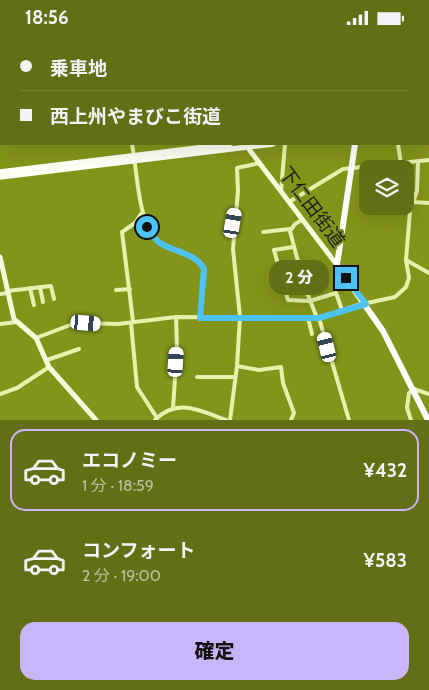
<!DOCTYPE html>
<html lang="ja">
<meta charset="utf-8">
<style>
body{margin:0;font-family:Cabin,"Noto Sans JP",sans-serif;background:#6b7722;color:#f1f3f6;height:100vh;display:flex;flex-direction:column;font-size:19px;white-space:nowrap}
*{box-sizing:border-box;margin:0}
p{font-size:16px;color:#bbc1a0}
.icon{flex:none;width:28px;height:28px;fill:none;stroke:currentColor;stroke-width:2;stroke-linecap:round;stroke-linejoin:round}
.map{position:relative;height:385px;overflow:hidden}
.details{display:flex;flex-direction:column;background:#626f14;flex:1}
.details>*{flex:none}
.hud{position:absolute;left:0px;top:0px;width:430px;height:110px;box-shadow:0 5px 20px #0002;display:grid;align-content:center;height:110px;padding:0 20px;background:#626f14}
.controls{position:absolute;left:359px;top:125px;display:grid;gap:10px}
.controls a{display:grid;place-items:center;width:55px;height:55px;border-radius:10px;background:#626f14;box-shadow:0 5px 20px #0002;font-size:25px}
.end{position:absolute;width:22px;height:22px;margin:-11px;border:6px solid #4fc3f7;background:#111;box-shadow:0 0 0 2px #111}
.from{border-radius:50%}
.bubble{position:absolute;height:35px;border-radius:15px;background:#626f14;box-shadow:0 5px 20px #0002;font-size:16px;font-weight:800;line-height:35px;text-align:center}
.car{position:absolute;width:15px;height:30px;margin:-15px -8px;border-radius:6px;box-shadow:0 0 4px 1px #0007;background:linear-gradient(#fff 24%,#345 0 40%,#fff 0 76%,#345 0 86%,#fff 0)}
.hud b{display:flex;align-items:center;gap:18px;height:48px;font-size:19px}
.hud b+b{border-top:1px solid #768134}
.hud i{width:12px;height:12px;background:#f1f3f6}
ul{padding:9px 0 0;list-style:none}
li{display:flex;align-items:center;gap:15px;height:82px;margin:0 10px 8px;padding:0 10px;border:2px solid transparent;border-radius:15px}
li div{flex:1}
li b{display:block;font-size:19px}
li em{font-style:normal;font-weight:800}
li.current{border-color:#c8b6fa}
li>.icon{width:45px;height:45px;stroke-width:1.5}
.button{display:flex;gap:10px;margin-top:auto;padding:10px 20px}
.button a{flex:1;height:58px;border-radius:15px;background:#c8b6fa;color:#111;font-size:20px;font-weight:800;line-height:58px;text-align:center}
.status{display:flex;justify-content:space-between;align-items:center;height:35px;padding:0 25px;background:#626f14;direction:ltr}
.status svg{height:14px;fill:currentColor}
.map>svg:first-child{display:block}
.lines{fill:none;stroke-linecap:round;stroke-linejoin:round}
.street{stroke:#e7f0ac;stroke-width:4}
.secondary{stroke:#f6fbda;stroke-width:5}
.primary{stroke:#fdfff5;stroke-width:5.5}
.highway{stroke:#fff;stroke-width:6}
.route{stroke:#4fc3f7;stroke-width:6}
.labels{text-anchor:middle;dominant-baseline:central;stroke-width:4;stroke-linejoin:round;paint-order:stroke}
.street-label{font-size:19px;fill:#1d1d1d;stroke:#83941a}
</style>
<div class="status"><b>18:56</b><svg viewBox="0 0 49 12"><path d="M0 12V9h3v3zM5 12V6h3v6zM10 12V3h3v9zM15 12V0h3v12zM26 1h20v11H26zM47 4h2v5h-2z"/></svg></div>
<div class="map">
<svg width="429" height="385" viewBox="0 0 429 385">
<rect width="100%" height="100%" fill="#83941a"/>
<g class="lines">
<g class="street">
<path d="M75,0V1"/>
<path d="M417,0L418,1"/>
<path d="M47,1L51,0"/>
<path d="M98,1V0"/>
<path d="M132,109C137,134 138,187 156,205C170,218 195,216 204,234L200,283"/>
<path d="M398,109L401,129"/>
<path d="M281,156L285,109"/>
<path d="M289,167L343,134L429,125"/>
<path d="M413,167L429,168"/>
<path d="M302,185L295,189L290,196L304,250L317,283"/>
<path d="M263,197L290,194"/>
<path d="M293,212L274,215L288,265L310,266L336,258L342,275"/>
<path d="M406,225L429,238"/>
<path d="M40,252L43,267"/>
<path d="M30,253L34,270"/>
<path d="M116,255L130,254"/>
<path d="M7,256L51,251L54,264"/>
<path d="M0,259L7,258"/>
<path d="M308,283L312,299"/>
<path d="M319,283L349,385"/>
<path d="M133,286L122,197L135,188L141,179"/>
<path d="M131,288L137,352L157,383"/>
<path d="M0,289L17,287"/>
<path d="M36,303L73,289L81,288L118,289L176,282L319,283L358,270L395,262L406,252L409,243L406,225L410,176L417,156L418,127"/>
<path d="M47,325L79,314"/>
<path d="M237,331L259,335L281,332L283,348L294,378L291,385"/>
<path d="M197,342H235"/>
<path d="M0,359L17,353L49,332"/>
<path d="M173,373L177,314L176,282"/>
<path d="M155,385C177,362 201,376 226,385"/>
<path d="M230,385L237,331L240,282L233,214L238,156L237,133L260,128"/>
<path d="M411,385L407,373L409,358L414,354L429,359"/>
</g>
<g class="secondary">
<path d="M139,0L140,1"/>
<path d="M349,0L353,1"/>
<path d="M245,109L337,230"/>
<path d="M0,222L14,284L36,303L49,332L96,385"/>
</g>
<g class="primary">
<path d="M0,137L230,109"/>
<path d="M0,142L273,109"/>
</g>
<g class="highway">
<path d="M371,1V0"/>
<path d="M355,109L337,230L383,296L428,385"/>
</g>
</g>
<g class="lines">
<path class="route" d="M147,192C151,198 154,204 160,208C174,217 196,218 204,234L200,283H319L366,269L346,243"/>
</g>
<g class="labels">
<g class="street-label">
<text transform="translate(312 172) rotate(53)">下仁田街道</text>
</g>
</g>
</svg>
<div class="controls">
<a><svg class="icon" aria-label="layers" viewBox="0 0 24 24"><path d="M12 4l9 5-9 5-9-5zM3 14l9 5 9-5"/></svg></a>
</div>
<i class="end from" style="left:147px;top:192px"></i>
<i class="end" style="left:346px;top:243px"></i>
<div class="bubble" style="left:269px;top:225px;width:60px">2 分</div>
<i class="car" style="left:233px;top:188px;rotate:10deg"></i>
<i class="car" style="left:86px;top:288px;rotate:95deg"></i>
<i class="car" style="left:327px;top:312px;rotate:346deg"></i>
<i class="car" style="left:176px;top:327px;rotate:4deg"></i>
<div class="hud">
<b><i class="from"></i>乗車地</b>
<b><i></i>西上州やまびこ街道</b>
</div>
</div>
<section class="details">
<ul>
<li class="current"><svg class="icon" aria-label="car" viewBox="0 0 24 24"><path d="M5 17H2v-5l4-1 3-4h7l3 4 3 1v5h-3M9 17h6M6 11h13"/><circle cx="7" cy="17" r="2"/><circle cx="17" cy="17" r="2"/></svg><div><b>エコノミー</b><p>1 分 · 18:59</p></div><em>¥432</em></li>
<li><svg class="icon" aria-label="car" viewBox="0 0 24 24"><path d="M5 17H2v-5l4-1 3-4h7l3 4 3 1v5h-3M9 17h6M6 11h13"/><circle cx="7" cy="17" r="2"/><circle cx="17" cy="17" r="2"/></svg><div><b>コンフォート</b><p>2 分 · 19:00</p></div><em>¥583</em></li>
</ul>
<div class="button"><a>確定</a></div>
</section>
